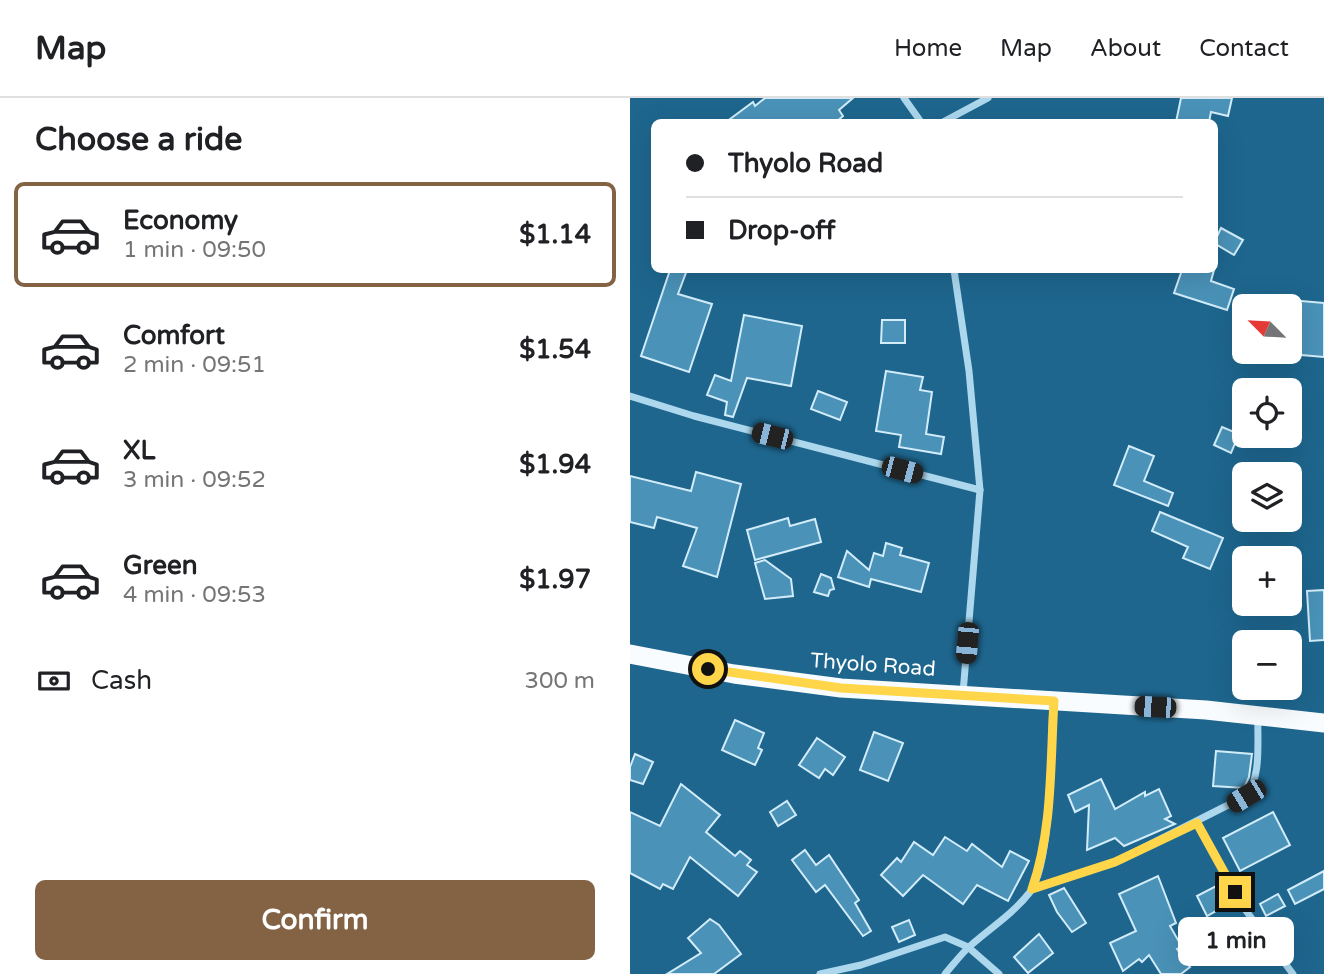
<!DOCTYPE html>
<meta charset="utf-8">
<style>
body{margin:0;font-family:"Varela Round",sans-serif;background:#f2f2f2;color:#202124;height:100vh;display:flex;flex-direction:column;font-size:26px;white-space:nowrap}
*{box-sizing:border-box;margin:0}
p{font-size:23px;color:#757577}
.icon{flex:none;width:38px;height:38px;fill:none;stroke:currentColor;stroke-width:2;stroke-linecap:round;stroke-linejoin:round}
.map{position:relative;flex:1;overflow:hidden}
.side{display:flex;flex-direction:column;background:#fff;width:630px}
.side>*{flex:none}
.hud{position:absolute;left:21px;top:21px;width:567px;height:154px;border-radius:10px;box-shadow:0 7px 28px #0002;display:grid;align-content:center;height:154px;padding:0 35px;background:#fff}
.needle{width:46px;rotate:294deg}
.fabs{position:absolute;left:602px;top:196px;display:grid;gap:14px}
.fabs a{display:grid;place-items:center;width:70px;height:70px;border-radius:10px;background:#fff;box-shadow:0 7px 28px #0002;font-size:35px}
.end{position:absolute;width:32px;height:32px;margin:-16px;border:9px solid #ffd54a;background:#111;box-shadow:0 0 0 4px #111}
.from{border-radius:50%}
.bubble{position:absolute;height:49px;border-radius:10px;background:#fff;box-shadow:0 7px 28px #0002;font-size:23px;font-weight:800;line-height:49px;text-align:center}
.car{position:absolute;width:21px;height:42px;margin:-21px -10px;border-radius:9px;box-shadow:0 0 5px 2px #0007;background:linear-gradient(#222 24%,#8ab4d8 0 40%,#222 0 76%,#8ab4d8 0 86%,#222 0)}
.hud b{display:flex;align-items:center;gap:24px;height:66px;font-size:26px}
.hud b+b{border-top:2px solid #e0e0e0}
.hud i{width:18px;height:18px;background:#202124}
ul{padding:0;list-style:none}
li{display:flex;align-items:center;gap:21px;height:105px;margin:0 14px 10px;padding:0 21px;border:4px solid transparent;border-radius:10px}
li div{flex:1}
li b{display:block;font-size:26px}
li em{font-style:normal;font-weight:800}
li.current{border-color:#836344}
li>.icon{width:63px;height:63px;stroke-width:1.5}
h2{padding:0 35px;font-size:32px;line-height:84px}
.pay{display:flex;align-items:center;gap:18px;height:77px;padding:0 35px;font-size:26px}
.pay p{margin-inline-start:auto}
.button{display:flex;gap:14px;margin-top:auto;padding:14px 35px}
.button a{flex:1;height:80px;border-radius:10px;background:#836344;color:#fff;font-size:28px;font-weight:800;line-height:80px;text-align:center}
header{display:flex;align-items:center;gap:42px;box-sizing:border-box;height:98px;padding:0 35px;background:#fff;border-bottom:2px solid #e0e0e0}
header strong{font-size:33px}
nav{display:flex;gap:38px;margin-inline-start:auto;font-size:24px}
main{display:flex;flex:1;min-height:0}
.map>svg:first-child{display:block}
.building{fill:#4a92b8;stroke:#d2ecf9;stroke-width:2}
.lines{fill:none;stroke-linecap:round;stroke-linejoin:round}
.minor{stroke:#acd7ed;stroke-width:7}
.trunk{stroke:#f8fcff;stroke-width:19}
.route{stroke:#ffd54a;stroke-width:9}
.labels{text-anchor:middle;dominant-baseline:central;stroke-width:6;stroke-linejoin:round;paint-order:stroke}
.street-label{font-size:21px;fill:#fff;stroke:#1e668e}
</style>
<header>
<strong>Map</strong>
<nav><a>Home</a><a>Map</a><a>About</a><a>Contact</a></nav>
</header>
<main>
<section class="side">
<h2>Choose a ride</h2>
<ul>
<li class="current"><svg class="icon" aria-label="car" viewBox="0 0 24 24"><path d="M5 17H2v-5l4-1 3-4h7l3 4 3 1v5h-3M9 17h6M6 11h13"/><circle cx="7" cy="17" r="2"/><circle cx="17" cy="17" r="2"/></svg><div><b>Economy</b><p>1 min · 09:50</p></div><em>$1.14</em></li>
<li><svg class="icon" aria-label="car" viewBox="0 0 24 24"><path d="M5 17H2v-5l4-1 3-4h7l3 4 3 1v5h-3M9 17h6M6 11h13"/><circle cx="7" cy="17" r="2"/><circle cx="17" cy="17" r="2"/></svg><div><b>Comfort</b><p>2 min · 09:51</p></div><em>$1.54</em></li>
<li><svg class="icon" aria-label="car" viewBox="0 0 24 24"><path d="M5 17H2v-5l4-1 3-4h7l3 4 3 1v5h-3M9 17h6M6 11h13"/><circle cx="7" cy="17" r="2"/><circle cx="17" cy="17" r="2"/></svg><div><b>XL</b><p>3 min · 09:52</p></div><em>$1.94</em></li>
<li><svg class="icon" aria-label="car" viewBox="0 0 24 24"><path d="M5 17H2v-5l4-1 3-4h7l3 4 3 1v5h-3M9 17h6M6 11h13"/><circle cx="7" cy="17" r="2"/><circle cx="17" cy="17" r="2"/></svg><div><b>Green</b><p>4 min · 09:53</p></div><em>$1.97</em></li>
</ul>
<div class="pay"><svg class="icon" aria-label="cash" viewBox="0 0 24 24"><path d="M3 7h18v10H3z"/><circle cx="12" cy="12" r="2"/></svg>Cash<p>300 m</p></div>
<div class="button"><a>Confirm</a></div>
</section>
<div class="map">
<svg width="694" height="876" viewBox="0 0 694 876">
<rect width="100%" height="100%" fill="#1e668e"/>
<g class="building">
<path d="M135,0H223L209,12L213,18L206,24H96L123,4L125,8Z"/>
<path d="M551,0H602L598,18L581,14L579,24H546Z"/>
<path d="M591,130L613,142L604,157L584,145Z"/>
<path d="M40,172H57L48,196L82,206L59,274L11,258Z"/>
<path d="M552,172H584L581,183L604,191L597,212L544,195Z"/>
<path d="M660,202L694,205V259L660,256Z"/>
<path d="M114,217L172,228L161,288L117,280L103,319L95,317L97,304L77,297L85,277L101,283Z"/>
<path d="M252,222H275V245H251Z"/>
<path d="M256,273L293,279L290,292L302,294L296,336L314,339L311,356L269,349L271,337L246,333Z"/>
<path d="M188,293L217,304L210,322L181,311Z"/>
<path d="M592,329L609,336L601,355L584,347Z"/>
<path d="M499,348L524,358L514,383L543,395L538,408L484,387Z"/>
<path d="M66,374L111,386L87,479L53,468L67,430L27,419L24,430L0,424V378L61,393Z"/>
<path d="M530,414L593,440L580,471L553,460L558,449L522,433Z"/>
<path d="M158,420L160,428L185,421L191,444L125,462L117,432Z"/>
<path d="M256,445L272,450L270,457L299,465L291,494L241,481L239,489L208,479L217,453L239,472L244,455L253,458Z"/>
<path d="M135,462L161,481L163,498L135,501L125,465Z"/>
<path d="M191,476L201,480L204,491L200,492L198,498L184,494Z"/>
<path d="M694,492V542L680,543L677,493Z"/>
<path d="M105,622L134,635L128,650L132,652L125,667L92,652Z"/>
<path d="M244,634L273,645L258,683L230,672Z"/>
<path d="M187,640L215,659L203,677L195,671L189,680L169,667Z"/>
<path d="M586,653L622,656L619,679L614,690L583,688Z"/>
<path d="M5,656L23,664L13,686L0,682V669Z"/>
<path d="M471,681L485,711L515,694V698L529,691L541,718L535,721L545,726L494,748L485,740L457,752L459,707L445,714L438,697Z"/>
<path d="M51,686L90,717L76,734L105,758L110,753L121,762L117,767L127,774L108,798L60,759L43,791L33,786L30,791L0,775V714L30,728Z"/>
<path d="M157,703L166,717L148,728L140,714Z"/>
<path d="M643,714L660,747L610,773L593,740Z"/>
<path d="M315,739L337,753L342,746L372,769L380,753L399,763L378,803L347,787L333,806L293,777L273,798L251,777L267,760L271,764L284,744L303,757Z"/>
<path d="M175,752L186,767L199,757L229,802L225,805L241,833L233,838L195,787L186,794L162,762Z"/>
<path d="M694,773V791L665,806L658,792Z"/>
<path d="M528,778L546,825L540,828L552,849L547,851L560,869L551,876H531L519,857L512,864L509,861L493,873L480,845L506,833L489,796Z"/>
<path d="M590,786L600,805L577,818L567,798Z"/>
<path d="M434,790L456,825L442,834L427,814L419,797Z"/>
<path d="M648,796L655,808L636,818L630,806Z"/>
<path d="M80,821L89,827L111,856L84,876H37L71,855L58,840Z"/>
<path d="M279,822L285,837L269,844L262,829Z"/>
<path d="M409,836L423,855L398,875L384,859Z"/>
</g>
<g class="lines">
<g class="minor">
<path d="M274,0L291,24"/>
<path d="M313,24L358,0"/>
<path d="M324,172L339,273L350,392L333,595"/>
<path d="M0,298L64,318L350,392"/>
<path d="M567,725L614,810L663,876"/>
<path d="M403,791L485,764L616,698C632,679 627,642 628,618"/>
<path d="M190,876L231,867L315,839L338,849L369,876"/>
<path d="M315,876C323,867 331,856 340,848C360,830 383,816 400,794C422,766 421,644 423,604"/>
</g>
<path class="trunk" d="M0,556L104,576L211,590L576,612L694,625"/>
</g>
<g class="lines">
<path class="route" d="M78,571L211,590L424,603C420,666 423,731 402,791L485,764L567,725L605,794"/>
</g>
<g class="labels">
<g class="street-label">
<text transform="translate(243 567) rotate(4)">Thyolo Road</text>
</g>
</g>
</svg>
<div class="fabs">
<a><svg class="needle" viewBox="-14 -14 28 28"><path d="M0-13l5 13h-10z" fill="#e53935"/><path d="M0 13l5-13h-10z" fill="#757577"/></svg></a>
<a><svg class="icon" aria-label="locate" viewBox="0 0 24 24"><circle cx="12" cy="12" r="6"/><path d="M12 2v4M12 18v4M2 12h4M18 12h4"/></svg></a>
<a><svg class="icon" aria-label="layers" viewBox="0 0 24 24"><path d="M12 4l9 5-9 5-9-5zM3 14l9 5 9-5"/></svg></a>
<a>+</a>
<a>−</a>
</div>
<i class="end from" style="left:78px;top:571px"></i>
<i class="end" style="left:605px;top:794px"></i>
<div class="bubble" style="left:548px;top:819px;width:116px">1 min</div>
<i class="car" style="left:142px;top:338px;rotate:284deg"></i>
<i class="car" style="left:272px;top:372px;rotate:105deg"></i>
<i class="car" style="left:337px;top:545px;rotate:185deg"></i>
<i class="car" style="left:525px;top:609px;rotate:273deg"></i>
<i class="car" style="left:616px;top:698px;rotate:239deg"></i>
<div class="hud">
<b><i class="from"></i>Thyolo Road</b>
<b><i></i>Drop-off</b>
</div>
</div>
</main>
